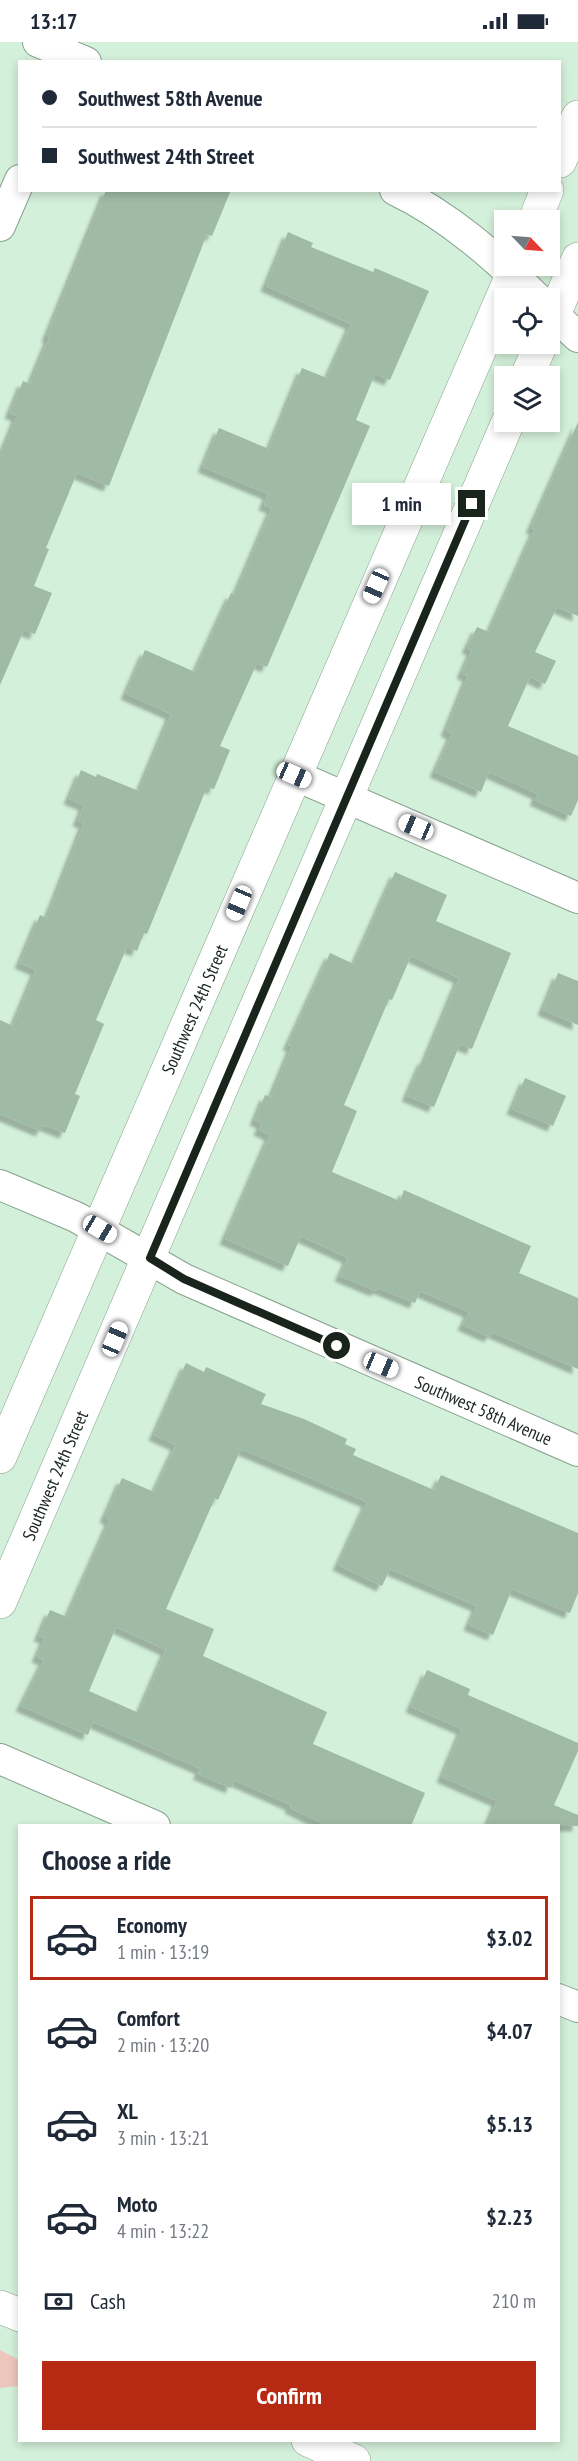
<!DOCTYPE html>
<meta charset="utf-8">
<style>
body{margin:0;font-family:"PT Sans Narrow",sans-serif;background:#f2f2f3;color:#1f2937;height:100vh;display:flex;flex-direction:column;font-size:22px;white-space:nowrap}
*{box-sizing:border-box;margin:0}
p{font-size:20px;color:#747a83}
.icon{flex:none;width:33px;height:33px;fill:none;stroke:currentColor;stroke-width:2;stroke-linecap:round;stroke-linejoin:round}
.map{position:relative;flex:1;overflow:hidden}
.panel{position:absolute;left:18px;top:1782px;width:542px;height:618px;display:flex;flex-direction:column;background:#fff;border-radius:0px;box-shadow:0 3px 9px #0003}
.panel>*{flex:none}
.banner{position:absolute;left:18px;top:18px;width:543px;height:132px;border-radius:0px;box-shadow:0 3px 9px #0003;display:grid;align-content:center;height:132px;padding:0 24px;background:#fff}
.needle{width:39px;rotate:115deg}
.tools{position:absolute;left:494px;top:168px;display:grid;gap:12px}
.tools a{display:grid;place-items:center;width:66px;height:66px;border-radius:0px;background:#fff;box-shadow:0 3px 9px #0003;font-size:30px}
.end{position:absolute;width:27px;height:27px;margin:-14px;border:8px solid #19241c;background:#fff;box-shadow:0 0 0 3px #fff}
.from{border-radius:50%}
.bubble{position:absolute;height:42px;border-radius:0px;background:#fff;box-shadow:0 3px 9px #0003;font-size:20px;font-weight:600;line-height:42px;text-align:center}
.car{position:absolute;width:18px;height:36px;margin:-18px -9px;border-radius:8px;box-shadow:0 0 4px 2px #0007;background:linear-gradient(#fff 24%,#345 0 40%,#fff 0 76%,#345 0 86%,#fff 0)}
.banner b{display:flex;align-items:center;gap:21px;height:57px;font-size:22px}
.banner b+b{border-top:2px solid #e0e1e3}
.banner i{width:15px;height:15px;background:#1f2937}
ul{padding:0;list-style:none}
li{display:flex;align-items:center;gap:18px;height:84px;margin:0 12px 9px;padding:0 12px;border:3px solid transparent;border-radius:0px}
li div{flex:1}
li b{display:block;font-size:22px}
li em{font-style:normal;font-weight:600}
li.current{border-color:#b62a13}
li>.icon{width:54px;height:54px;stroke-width:1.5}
h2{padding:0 24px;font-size:27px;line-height:72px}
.pay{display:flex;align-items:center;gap:15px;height:66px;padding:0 24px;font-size:22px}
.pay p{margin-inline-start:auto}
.cta{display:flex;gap:12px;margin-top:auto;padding:12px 24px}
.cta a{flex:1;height:69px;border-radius:0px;background:#b62a13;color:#fff;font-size:24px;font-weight:600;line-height:69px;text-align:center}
.status{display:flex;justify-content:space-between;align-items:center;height:42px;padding:0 30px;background:#fff;direction:ltr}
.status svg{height:16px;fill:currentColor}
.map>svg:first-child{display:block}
.green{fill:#edc6be}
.building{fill:#9fbaa5;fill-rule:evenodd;filter:url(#shadow)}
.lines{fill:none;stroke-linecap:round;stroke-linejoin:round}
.minor-casing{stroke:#87a28e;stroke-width:32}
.secondary-casing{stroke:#87a28e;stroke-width:34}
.minor{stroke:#fff;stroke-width:30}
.secondary{stroke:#fff;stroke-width:33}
.route{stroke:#19241c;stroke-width:8}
.labels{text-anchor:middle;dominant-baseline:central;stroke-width:6;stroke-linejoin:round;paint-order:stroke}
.street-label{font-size:18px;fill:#19241c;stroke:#e0fde7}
</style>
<div class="status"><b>13:17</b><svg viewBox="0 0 49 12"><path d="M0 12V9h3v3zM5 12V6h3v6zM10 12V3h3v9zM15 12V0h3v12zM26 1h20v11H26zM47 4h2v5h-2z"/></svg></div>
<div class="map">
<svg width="578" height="2419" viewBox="0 0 578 2419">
<defs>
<filter id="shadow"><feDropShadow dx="-5.5" dy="5.5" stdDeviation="1.5" flood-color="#0004"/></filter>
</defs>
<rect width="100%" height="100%" fill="#d3f0da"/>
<path class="green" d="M0,2308L19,2318V2344L0,2346Z"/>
<g class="building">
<path d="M106,148H231L212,194L207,192L109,444L77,431L46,506L49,507L34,544L52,551L35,592L24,588L0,643V416L17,374L10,371L23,339L30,342L49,296L47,294Z"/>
<path d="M288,190L313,201L311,205L373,230L375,226L429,249L390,338L375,332L356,378L370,384L267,625L257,621L220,704L230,708L214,747L207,745L147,892L144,891L137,909L127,905L96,978L104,982L75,1052L80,1054L65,1091L44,1083L41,1089L0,1072V978L13,984L36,928L20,921L40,873L47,876L84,781L78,779L84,763L69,757L81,728L96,735L97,732L139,749L171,672L126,652L145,608L195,630L231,551L235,553L272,466L264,463L268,452L203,425L219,386L269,407L302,326L327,336L351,282L266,244Z"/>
<path d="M578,380V574L557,565L535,610L556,619L545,642L530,635L508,684L578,714V758L571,774L535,758L538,752L489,730L481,750L435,730L452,692L446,689L468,634L462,631L472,608L467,606L477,585L489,590L535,487L531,486Z"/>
<path d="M395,830L447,853L436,879L511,911L472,1007L460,1002L434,1065L407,1054L423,1017L425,1018L459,936L411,914L392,958L389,957L344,1063L357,1069L332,1130L400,1159L404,1148L531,1204L519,1231L578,1256V1327L492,1290L490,1295L463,1283L469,1270L420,1249L415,1261L378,1246L376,1249L340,1234L348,1216L301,1194L288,1224L225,1197L270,1093L259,1088L262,1081L255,1078L265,1053L271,1055L292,1004L288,1003L330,911L354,922Z"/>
<path d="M558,931L578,939V983L543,968Z"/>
<path d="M525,1036L566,1054L553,1084L512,1067Z"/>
<path d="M186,1321L204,1330L206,1325L266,1352L261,1362L304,1377L347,1397L345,1402L356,1407L353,1413L434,1448L441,1433L578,1491V1551L570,1571L512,1547L493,1593L469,1583L477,1564L390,1527L382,1544L338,1523L367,1460L241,1407L218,1458L215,1456L166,1567L214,1587L203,1614L327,1670L313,1702L425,1751L411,1784H328L290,1766L291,1763L234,1738L231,1746L198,1732L201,1727L93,1680L88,1693L21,1664L44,1618L37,1615L45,1596L39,1594L50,1568L67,1575L110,1478L105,1475L122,1436L154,1450L176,1403L154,1393ZM116,1585L166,1608L139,1671L89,1649Z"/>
<path d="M427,1628L470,1647L468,1653L578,1701V1709L554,1763L578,1773V1784H487L497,1759L442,1735L462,1687L411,1665Z"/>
</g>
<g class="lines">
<g class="minor-casing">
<g id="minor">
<path d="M38,0L86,20"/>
<path d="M395,148C449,174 495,215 537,256"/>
<path d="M0,184L20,138"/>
<path d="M549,268L578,295"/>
<path d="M294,733L578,856"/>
<path id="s1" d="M0,1143L76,1175L184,1237L578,1409"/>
<path d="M0,1717L155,1784"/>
<path d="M558,1957L578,1965"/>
</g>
</g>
<g class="secondary-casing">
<g id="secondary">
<path d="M560,119L578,75"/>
<path d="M535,178L547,148"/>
<path d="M549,284L578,217"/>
<path d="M527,334L541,302"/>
<path id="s2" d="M0,1415L516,224"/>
<path id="s3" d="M0,1560L508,380"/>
<path d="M0,2265L20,2273"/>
<path d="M308,2398L354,2419"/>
</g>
</g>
<use href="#minor" class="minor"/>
<use href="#secondary" class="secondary"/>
</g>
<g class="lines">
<path class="route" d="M337,1304L184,1237L150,1216L472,462"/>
</g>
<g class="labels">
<g class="street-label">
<text stroke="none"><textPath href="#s2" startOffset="488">Southwest 24th Street</textPath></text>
<text stroke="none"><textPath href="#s1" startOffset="534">Southwest 58th Avenue</textPath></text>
<text stroke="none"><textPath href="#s3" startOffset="138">Southwest 24th Street</textPath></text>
</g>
</g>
</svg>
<div class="tools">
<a><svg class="needle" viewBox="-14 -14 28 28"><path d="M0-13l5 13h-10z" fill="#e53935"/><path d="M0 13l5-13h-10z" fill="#747a83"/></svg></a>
<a><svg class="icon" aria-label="locate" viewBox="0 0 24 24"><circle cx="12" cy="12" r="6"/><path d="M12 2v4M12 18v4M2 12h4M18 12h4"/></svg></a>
<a><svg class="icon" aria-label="layers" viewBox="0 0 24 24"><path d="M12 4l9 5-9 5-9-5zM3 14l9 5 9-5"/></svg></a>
</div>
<i class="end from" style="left:337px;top:1304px"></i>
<i class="end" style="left:472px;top:462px"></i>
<div class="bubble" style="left:352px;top:441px;width:99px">1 min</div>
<i class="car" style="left:376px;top:544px;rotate:204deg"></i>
<i class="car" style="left:294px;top:733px;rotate:114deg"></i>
<i class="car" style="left:416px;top:785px;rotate:293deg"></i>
<i class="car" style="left:239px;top:861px;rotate:203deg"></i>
<i class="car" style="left:100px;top:1187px;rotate:121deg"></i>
<i class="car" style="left:115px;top:1297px;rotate:23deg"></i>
<i class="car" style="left:381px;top:1323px;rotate:113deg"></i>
<div class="banner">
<b><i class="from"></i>Southwest 58th Avenue</b>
<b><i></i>Southwest 24th Street</b>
</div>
<section class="panel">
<h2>Choose a ride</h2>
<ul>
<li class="current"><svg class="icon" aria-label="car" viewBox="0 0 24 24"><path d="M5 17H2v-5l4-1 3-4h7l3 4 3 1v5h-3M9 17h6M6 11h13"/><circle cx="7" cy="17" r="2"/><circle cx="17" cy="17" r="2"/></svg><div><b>Economy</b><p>1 min · 13:19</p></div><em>$3.02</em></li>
<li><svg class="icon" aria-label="car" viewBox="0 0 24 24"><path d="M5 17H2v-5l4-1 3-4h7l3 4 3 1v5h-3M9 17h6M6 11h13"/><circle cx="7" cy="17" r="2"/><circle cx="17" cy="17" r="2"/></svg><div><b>Comfort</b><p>2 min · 13:20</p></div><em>$4.07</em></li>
<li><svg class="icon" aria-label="car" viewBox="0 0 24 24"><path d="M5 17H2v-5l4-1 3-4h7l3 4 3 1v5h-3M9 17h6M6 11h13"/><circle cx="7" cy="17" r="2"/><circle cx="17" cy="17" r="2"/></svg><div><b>XL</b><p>3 min · 13:21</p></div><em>$5.13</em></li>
<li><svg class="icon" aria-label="car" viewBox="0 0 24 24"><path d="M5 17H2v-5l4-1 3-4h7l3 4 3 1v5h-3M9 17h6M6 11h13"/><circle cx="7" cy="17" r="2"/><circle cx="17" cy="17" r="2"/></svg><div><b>Moto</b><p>4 min · 13:22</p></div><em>$2.23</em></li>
</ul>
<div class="pay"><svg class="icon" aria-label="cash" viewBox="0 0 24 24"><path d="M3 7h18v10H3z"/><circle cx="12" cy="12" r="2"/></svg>Cash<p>210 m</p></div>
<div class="cta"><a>Confirm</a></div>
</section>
</div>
